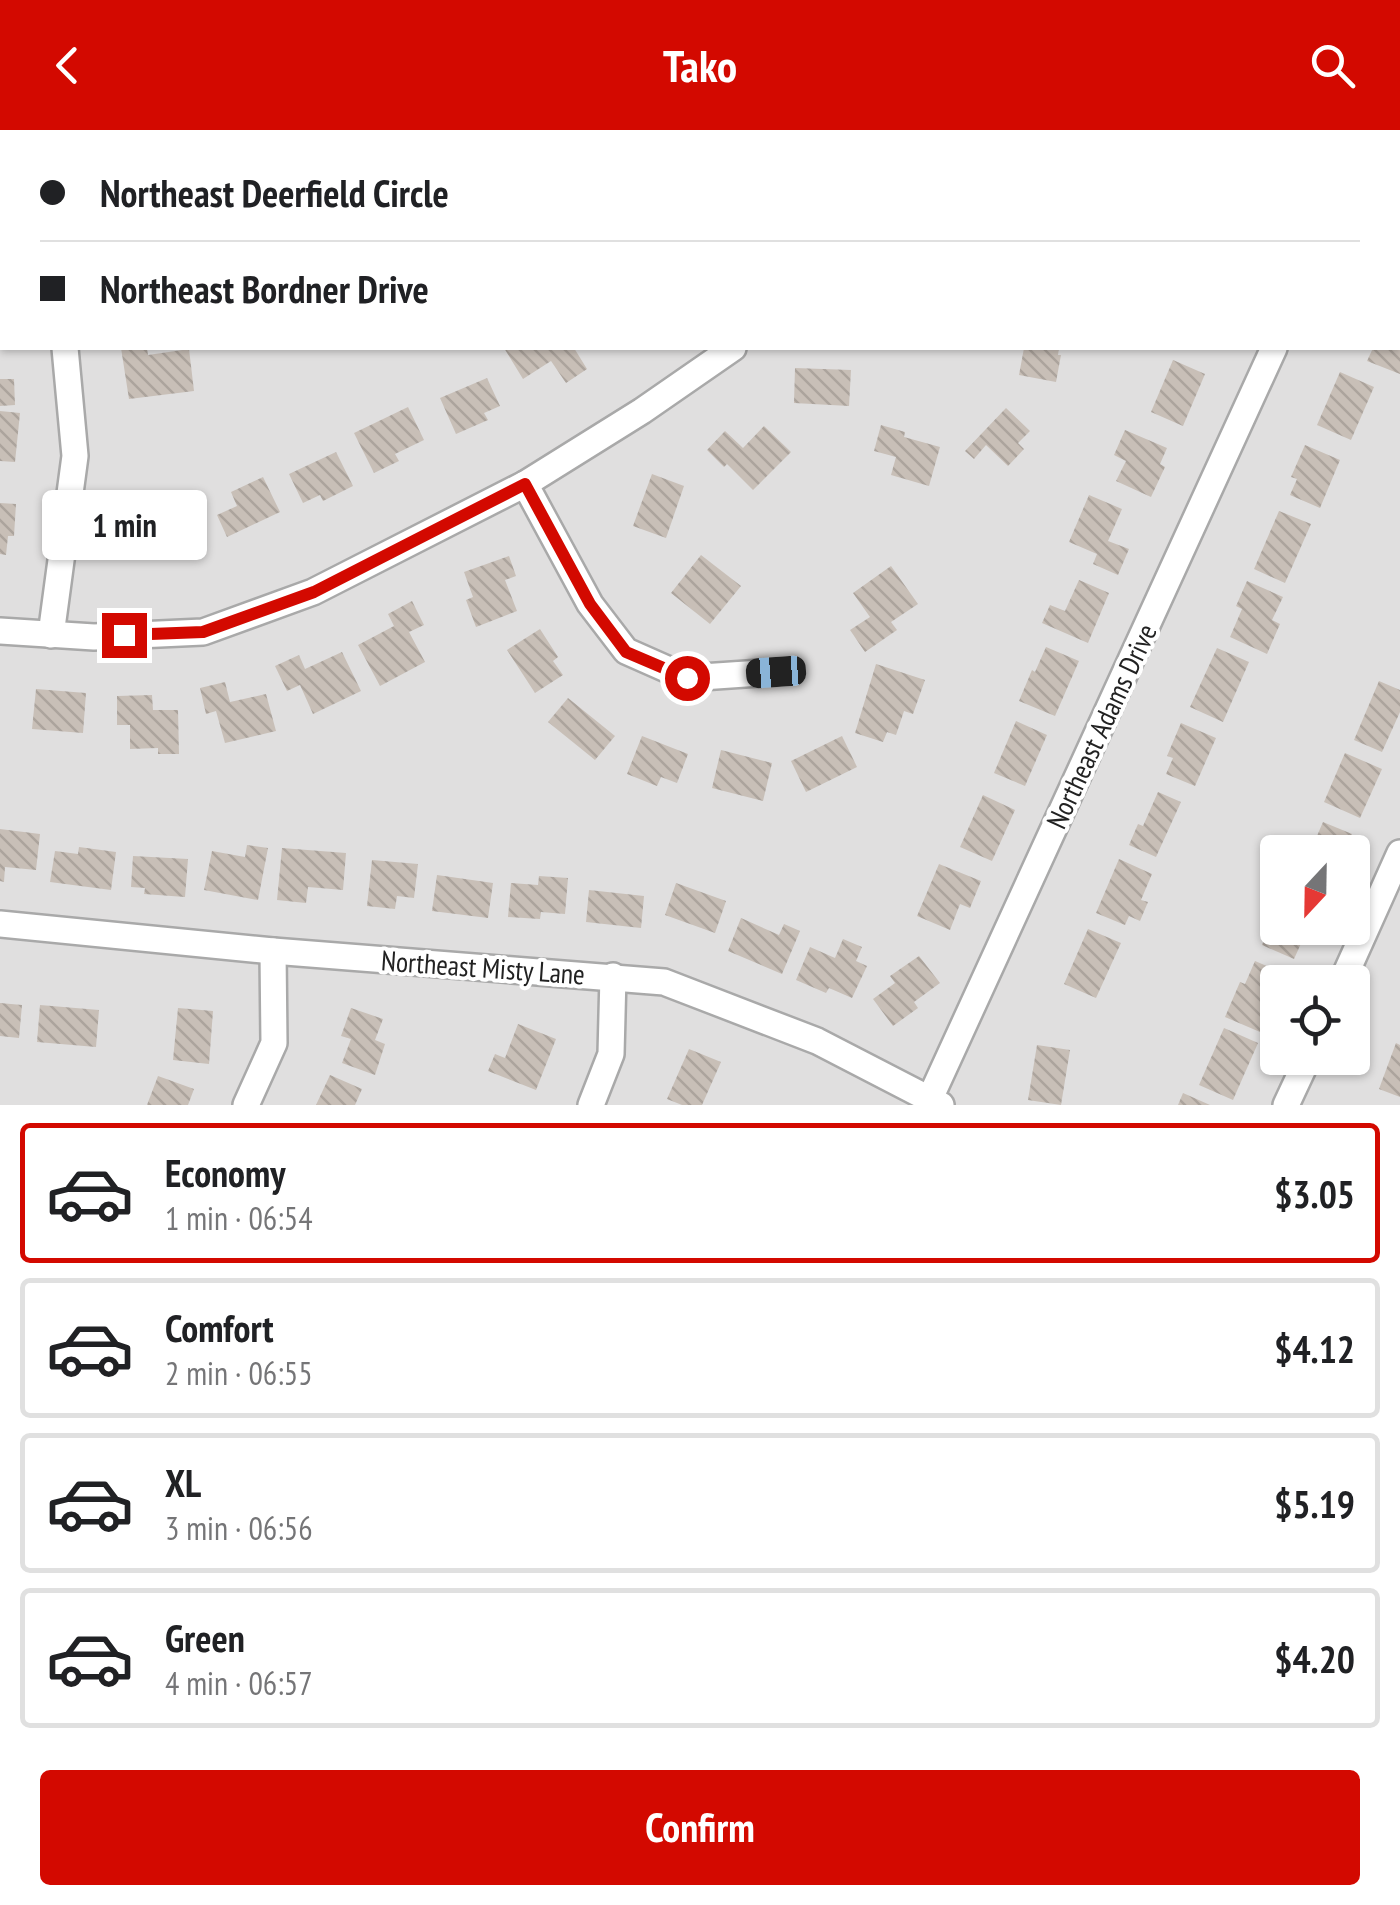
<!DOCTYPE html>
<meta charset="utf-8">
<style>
body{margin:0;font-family:"PT Sans Narrow",sans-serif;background:#f6f6f6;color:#202124;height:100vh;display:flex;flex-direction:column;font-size:38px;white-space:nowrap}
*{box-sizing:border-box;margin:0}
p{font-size:32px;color:#757577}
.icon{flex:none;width:55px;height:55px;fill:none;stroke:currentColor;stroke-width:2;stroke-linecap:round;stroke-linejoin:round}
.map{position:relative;height:975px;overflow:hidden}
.panel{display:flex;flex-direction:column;background:#fff;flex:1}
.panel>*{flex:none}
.banner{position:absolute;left:0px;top:0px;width:1400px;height:220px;box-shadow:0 2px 8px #0004;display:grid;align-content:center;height:220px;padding:0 40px;background:#fff}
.needle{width:65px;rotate:202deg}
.tools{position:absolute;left:1260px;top:705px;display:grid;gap:20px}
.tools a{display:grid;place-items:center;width:110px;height:110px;border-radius:10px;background:#fff;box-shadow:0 2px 8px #0004;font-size:50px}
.end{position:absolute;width:45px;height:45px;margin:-22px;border:12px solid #d30900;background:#fff;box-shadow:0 0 0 5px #fff}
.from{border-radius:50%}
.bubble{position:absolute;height:70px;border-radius:10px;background:#fff;box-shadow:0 2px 8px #0004;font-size:32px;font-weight:800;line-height:70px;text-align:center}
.car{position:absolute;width:30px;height:60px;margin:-30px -15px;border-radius:12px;box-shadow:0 0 8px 2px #0007;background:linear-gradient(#222 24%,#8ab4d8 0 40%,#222 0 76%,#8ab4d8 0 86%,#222 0)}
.banner b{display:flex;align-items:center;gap:35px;height:95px;font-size:38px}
.banner b+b{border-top:2px solid #e0e0e0}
.banner i{width:25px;height:25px;background:#202124}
ul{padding:18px 0 0;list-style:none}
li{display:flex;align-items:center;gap:30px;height:140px;margin:0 20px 15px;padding:0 20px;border:5px solid #e0e0e0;border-radius:10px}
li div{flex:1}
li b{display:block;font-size:38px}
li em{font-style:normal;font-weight:800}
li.current{border-color:#d30900}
li>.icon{width:90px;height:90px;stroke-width:1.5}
.cta{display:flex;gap:20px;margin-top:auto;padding:20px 40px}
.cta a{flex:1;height:115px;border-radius:10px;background:#d30900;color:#fff;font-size:40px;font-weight:800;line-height:115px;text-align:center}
header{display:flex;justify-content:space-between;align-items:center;height:130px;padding:0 40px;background:#d30900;color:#fff;font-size:45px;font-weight:800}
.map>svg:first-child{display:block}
.residential{fill:#e0dfdf;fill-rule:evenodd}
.building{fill:url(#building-back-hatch)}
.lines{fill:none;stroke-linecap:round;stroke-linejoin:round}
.street-casing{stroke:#a9a9a9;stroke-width:30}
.path{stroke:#ff826c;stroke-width:4;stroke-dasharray:5 5;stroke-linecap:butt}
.street{stroke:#fff;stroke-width:25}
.route{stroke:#d30900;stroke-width:12}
.labels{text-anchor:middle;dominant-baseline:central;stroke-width:8;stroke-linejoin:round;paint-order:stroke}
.street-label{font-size:28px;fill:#222;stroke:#fff}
</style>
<header><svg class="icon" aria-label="back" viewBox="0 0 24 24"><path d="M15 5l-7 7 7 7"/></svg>Tako<svg class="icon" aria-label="search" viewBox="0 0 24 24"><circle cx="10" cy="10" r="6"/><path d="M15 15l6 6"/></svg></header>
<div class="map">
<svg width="1400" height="975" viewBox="0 0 1400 975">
<defs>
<pattern id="building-back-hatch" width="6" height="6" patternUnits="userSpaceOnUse" patternTransform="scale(2.5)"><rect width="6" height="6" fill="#c8bfb7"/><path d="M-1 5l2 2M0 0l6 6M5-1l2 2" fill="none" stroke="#aca49d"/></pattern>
</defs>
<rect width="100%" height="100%" fill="#f2efe8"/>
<path class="residential" d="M0,0H1400V975H0ZM2,2H1398V218H2ZM1278,722H1352V798H1278ZM1278,852H1352V928H1278Z"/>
<g class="building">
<path d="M121,218H147L148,225L189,219L194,261L129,269Z"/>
<path d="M504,218H574L587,239L566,253L551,231L523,249Z"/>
<path d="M1024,218H1059L1058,225H1061L1056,252L1019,245Z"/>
<path d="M1373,218H1400V244L1367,231Z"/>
<path d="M1173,230L1205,244L1183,296L1151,282Z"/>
<path d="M795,238L851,240L849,276L794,273Z"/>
<path d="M1340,242L1374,257L1351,310L1317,295Z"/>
<path d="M487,248L500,276L484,283L488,290L456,304L440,268Z"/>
<path d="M0,249H14L15,275L0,276Z"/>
<path d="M408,277L424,310L395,324L399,331L374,343L354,303Z"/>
<path d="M1006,278L1030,301L1018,313L1024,319L1008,336L986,315L974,329L965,321Z"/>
<path d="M0,281L20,283L15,332L0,331Z"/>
<path d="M881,295L905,302L904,307L940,317L929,356L891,345L896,327L874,321Z"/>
<path d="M764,296L791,322L753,360L727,334L724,337L707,320L725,301L743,318Z"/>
<path d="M1125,300L1167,318L1160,334L1165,337L1151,367L1116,351L1126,331L1114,325Z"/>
<path d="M1305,315L1340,330L1320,378L1290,365L1297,349L1291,347Z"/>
<path d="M336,322L353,356L323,371L320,365L303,373L289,344Z"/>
<path d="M652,344L684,356L666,408L633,396Z"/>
<path d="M263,347L280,382L227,407L217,385L237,376L231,362Z"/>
<path d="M1089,365L1122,379L1108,411L1129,419L1118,445L1093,434L1097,424L1069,412Z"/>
<path d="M175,368V382H184L186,423L124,426L122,391L156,389L155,369Z"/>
<path d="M0,373L16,374L14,406H8L6,425L0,424Z"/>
<path d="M1279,381L1311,394L1285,453L1254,439Z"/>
<path d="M701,425L741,456L710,494L671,463Z"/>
<path d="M509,426L516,446L505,450L517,481L476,497L466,470L473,467L464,442Z"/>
<path d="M891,436L918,474L891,492L897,500L865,522L850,500L870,487L853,463Z"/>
<path d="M1079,450L1109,463L1088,513L1042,493L1050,475L1065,481Z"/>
<path d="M1247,451L1283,467L1272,490L1280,494L1267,524L1230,507L1242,479L1236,476Z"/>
<path d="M412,471L424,495L409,502L425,532L380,556L358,515L394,496L388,484Z"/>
<path d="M540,499L558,527L553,531L563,545L535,563L507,520Z"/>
<path d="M1046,517L1079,531L1055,586L1019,571L1032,540L1035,542Z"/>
<path d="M1217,518L1249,532L1223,592L1190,577Z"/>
<path d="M342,522L361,561L313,584L300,555L287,561L275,536L299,525L305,539Z"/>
<path d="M876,534L925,550L913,584L904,581L896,605L887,602L883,612L855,603Z"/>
<path d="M1379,551L1400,560V582L1382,622L1354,610Z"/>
<path d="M225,552L230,572L266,564L276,601L225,613L216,581L206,584L200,558Z"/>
<path d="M36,559L86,563L83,603L32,599Z"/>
<path d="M152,565L153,580H178L179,624H158V618L130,619V595H117V566Z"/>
<path d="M568,568L615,606L595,630L548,592Z"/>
<path d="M1016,591L1047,605L1025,656L994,643Z"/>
<path d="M1181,593L1216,608L1195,656L1166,644L1173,628L1167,626Z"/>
<path d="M642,606L688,624L677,653L661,647L657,656L627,644Z"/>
<path d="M842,606L857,637L806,662L791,631Z"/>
<path d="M721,620L772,633L763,671L712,658Z"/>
<path d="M1345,623L1382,639L1360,688L1324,672Z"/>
<path d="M1158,662L1181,672L1156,727L1129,715L1138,694L1143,696Z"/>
<path d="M983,665L1015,680L992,731L960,717Z"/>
<path d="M1323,692L1352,704L1344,722H1310Z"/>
<path d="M0,699L40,704L36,740L5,737L4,752L0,751Z"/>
<path d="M247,715L268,718L258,770L204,760L212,721L245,727Z"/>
<path d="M79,717L116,722L111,760L50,752L55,721L78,724Z"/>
<path d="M282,718L346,723L343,760L308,757L306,773L277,770Z"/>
<path d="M133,726L188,729L185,767L144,764L145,758L131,757Z"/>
<path d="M1119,729L1152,744L1141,770L1148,772L1140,791L1129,786L1125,795L1096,783Z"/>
<path d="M372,730L418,734L414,768L397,766L395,779L367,776Z"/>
<path d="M939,734L981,751L970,778L960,774L950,800L917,786Z"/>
<path d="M437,745L493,753L488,788L432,781Z"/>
<path d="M539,746L568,748L565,784L541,782L540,789L508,787L511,753L538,755Z"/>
<path d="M676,753L726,771L715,803L665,785Z"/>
<path d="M589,760L644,766L641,798L586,792Z"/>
<path d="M1277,777L1278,798H1308L1294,829L1262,815Z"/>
<path d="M741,788L779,805L784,794L800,801L782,844L728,821Z"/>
<path d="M1088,799L1121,813L1096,868L1064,854Z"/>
<path d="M843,809L862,817L856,831L867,836L852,868L829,858L826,863L796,850L810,817L835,828Z"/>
<path d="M919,826L940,853L914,872L918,878L893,896L873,869L895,853L890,846Z"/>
<path d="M1255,831L1285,844L1282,852H1278V862L1260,902L1225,887L1240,852L1245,854Z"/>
<path d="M0,873L22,875L19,908L0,906Z"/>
<path d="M40,875L99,880L96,917L37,912Z"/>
<path d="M178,878L213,881L209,934L173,930Z"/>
<path d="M351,878L383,889L375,910L385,914L375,945L342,933L351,909L341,906Z"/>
<path d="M518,894L556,909L536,960L488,941L495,924L505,928Z"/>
<path d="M1224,898L1258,913L1233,970L1199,955Z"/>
<path d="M1396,913L1400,915V967L1379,959Z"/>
<path d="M1037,915L1070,920L1061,975L1028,970Z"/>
<path d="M689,919L721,932L702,975H682L667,969Z"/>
<path d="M330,945L362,959L355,975H316Z"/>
<path d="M158,946L194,959L188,975H147Z"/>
<path d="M1183,963L1210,975H1178Z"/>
</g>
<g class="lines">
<g class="street-casing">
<g id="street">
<path d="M870,2L872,0"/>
<path d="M1373,2L1374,0"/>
<path d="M0,6L2,11"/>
<path d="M0,189H2"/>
<path d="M525,354L590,474L626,521L687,548L776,542"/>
<path d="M0,501L94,507L203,502L313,462L525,354L642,281L733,218"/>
<path d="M51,505L75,326L65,218"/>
<path d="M0,794L273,821L664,852L817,911L941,975"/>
<path d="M1342,852L1400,723"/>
<path d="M246,975L274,913L273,821"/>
<path d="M591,975L611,924L613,846"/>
<path d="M927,975L1274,218"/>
<path d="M1286,975L1308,928"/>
</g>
</g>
<g class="path">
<path d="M510,0L511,2"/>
<path d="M405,2L409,0"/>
</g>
<use href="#street" class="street"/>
</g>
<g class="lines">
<path class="route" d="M124,505L203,502L314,462L525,354L590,474L626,522L687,548"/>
</g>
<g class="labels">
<g class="street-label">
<text transform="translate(1101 596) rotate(-65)">Northeast Adams Drive</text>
<text transform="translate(483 837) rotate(4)">Northeast Misty Lane</text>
</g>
</g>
</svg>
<div class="tools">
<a><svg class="needle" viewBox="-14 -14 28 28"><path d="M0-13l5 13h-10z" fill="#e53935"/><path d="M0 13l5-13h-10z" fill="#757577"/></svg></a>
<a><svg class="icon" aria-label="locate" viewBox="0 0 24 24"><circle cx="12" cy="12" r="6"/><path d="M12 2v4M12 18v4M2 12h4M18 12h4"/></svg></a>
</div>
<i class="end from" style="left:687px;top:548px"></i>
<i class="end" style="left:124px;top:505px"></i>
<div class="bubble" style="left:42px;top:360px;width:165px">1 min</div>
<i class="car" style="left:776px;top:542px;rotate:266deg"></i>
<div class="banner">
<b><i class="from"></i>Northeast Deerfield Circle</b>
<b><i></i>Northeast Bordner Drive</b>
</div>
</div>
<section class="panel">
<ul>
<li class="current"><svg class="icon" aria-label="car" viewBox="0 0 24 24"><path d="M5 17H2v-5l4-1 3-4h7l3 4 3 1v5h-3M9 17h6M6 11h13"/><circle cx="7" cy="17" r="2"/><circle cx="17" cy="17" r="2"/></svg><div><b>Economy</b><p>1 min · 06:54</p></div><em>$3.05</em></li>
<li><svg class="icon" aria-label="car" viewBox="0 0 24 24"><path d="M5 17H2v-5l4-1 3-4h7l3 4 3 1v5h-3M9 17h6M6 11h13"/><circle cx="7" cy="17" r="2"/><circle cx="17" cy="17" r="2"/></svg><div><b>Comfort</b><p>2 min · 06:55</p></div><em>$4.12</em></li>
<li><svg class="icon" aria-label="car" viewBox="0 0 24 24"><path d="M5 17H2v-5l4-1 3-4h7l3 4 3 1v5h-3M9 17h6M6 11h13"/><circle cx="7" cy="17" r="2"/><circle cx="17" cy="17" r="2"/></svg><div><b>XL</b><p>3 min · 06:56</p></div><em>$5.19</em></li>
<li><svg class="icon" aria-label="car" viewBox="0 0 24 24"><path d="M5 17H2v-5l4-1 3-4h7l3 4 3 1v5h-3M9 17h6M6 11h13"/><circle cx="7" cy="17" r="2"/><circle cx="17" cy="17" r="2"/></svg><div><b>Green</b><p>4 min · 06:57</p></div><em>$4.20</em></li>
</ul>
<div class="cta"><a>Confirm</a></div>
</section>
